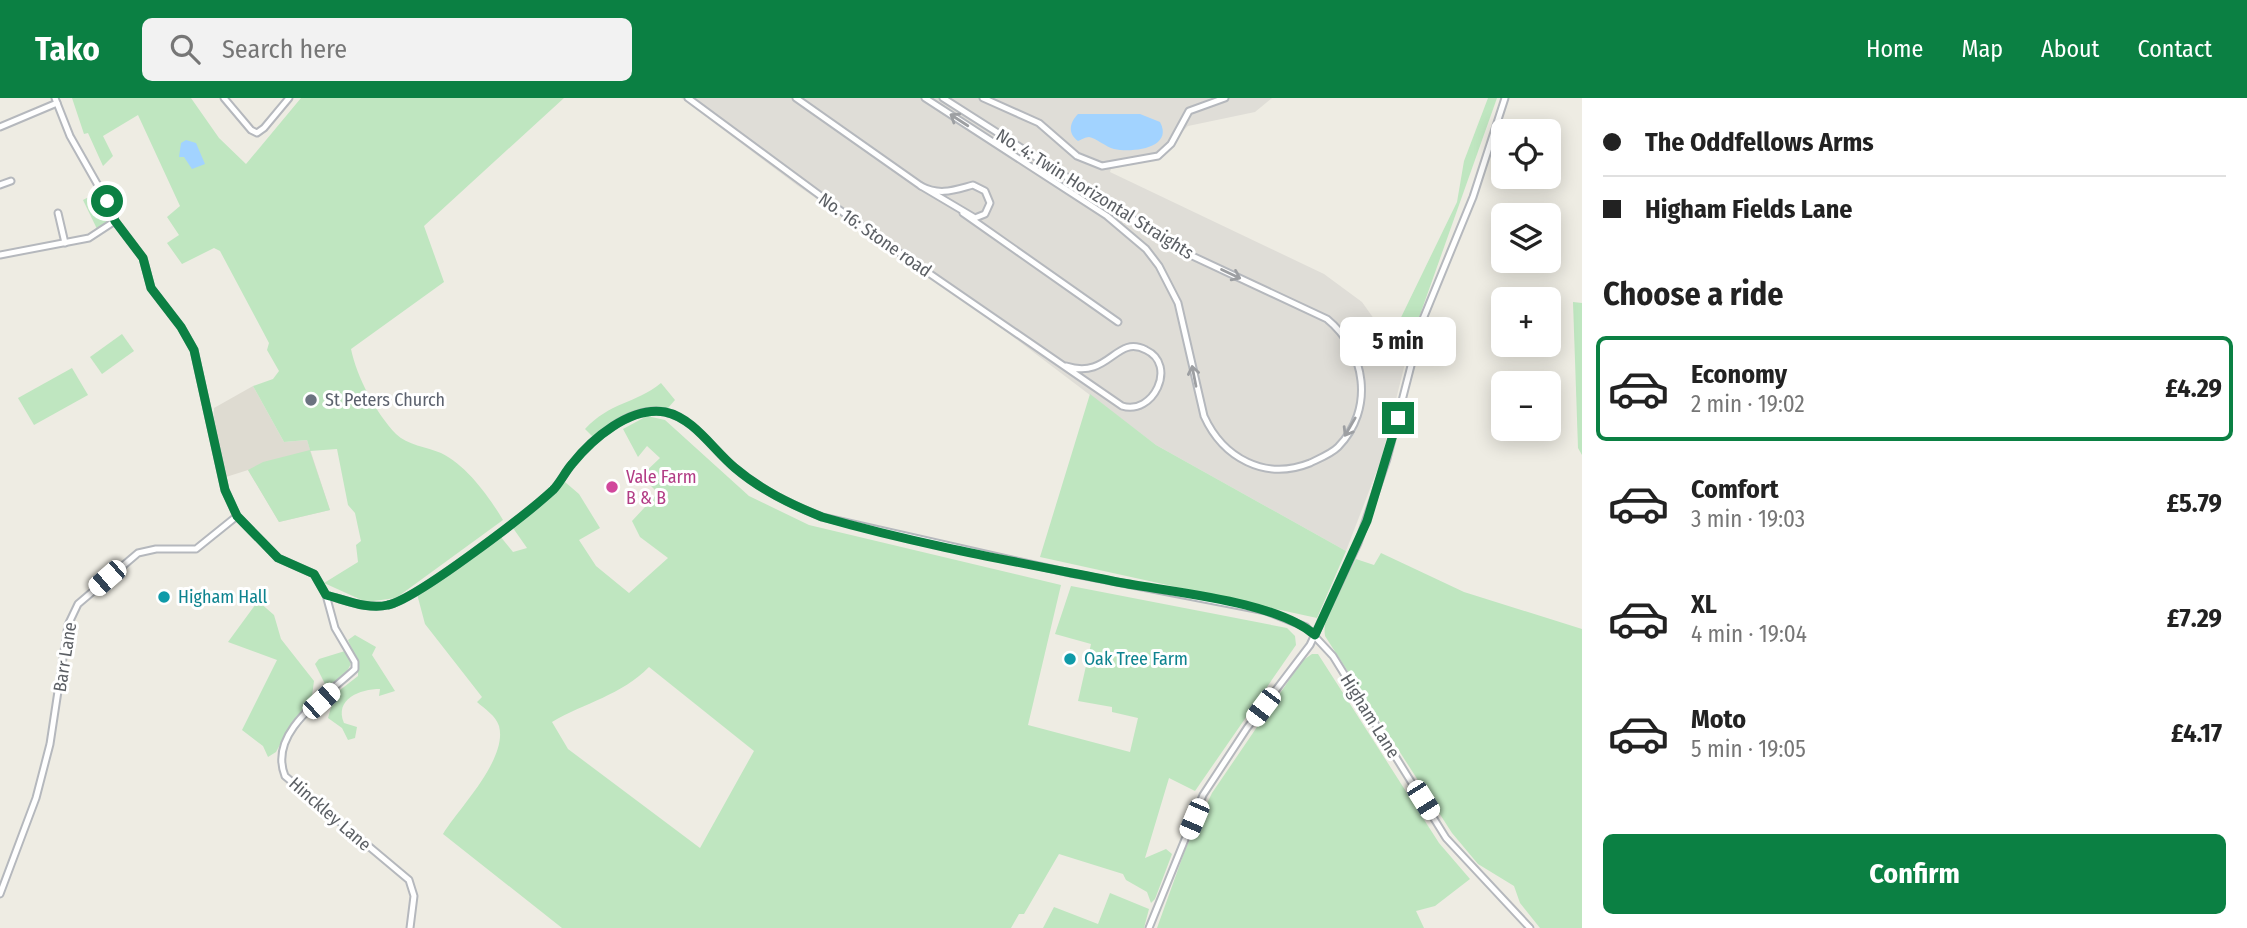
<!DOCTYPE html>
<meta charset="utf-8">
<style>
body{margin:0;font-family:"Fira Sans Condensed",sans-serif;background:#f2f2f2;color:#222;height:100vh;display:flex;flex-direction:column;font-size:26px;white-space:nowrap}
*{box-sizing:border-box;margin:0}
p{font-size:23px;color:#767676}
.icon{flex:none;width:38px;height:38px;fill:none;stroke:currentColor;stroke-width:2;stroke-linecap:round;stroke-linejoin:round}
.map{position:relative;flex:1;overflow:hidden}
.details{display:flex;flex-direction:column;background:#fff;width:665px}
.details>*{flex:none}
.hud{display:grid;align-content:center;height:154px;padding:0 21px;background:#fff}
.controls{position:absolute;left:1491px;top:21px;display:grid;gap:14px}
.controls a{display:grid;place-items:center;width:70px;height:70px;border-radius:10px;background:#fff;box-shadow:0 4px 18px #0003;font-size:35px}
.end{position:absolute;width:32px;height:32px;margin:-16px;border:9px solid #0b8043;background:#fff;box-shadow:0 0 0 4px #fff}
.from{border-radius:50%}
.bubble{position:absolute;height:49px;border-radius:10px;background:#fff;box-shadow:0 4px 18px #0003;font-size:23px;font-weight:700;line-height:49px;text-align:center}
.car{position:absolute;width:21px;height:42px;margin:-21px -10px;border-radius:9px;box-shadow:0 0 5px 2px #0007;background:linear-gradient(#fff 24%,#345 0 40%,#fff 0 76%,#345 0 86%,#fff 0)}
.hud b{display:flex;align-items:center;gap:24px;height:66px;font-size:26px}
.hud b+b{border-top:2px solid #e0e0e0}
.hud i{width:18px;height:18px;background:#222}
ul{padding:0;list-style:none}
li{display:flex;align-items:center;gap:21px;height:105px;margin:0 14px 10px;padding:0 7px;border:4px solid transparent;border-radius:10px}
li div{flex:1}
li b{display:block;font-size:26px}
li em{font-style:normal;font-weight:700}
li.selected{border-color:#0b8043}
li>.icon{width:63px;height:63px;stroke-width:1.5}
h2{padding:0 21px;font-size:32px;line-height:84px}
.primary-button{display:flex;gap:14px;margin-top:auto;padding:14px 21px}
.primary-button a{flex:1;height:80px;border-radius:10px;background:#0b8043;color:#fff;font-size:28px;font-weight:700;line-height:80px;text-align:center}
header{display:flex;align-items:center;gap:42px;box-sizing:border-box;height:98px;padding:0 35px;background:#0b8043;color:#fff}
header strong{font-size:33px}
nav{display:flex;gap:38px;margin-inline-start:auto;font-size:24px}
.search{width:490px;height:63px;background:#f2f2f2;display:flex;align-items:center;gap:18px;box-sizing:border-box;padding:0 24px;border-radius:10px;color:#767676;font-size:26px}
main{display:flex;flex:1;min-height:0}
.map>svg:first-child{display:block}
.industrial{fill:#dfddd7}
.education{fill:#dedbd1}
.green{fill:#bfe6c0;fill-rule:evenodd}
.water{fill:#a2d3ff}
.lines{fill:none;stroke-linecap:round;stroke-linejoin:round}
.minor-casing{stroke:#b5b8bd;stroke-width:9}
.minor{stroke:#fff;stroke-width:5}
.oneway{stroke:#9d9fa2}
.route{stroke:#0b8043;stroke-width:9}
.worship-dot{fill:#6b7280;stroke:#fff;stroke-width:2.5}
.hotel-dot{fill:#d1479c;stroke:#fff;stroke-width:2.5}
.culture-dot{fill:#0f9aa8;stroke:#fff;stroke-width:2.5}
.labels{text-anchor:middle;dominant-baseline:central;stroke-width:6;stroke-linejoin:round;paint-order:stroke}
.street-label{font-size:18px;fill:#5b5f64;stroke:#fff}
.worship-label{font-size:18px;fill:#5b616d;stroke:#fff;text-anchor:start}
.hotel-label{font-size:18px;fill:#b23c85;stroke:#fff;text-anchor:start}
.culture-label{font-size:18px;fill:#0d838f;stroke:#fff;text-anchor:start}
</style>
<header>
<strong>Tako</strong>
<div class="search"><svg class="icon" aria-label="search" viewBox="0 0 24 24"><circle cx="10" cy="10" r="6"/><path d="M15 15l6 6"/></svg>Search here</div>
<nav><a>Home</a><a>Map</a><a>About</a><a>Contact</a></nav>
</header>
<main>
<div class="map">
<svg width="1582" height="830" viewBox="0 0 1582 830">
<rect width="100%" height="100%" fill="#eeece3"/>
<path class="industrial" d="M681,0H1272L1255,14L1188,28L1155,61L1111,71L1110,74L1324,176L1362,204L1384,235L1410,245L1381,362L1346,453L1156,347L954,194L798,88Z"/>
<path class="education" d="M253,288L284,344L307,342L330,412L279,424L248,372L226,379L213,330L214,310Z"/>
<g class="green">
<path d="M72,0H191L219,40L246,66L301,0H564L424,128L444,184L351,251C357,280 376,315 396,336C407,347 427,349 441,355C467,368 488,397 503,422L396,500L366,504L324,485L358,464L356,447L361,443L355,415L348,407L337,351L310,353L330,412L279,424L248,372L263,364L310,352L307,342L284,344L253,288L273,281L279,273L267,252L269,245L220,153L214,150L182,166L167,145L179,137L167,119L180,108L138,17L103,38L113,58L103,68L88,35L84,36Z"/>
<path d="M1488,0H1497L1410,245L1392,238L1457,104L1464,63Z"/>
<path d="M98,94L112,122L98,133L83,102Z"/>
<path d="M1573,204L1582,205V357L1578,350Z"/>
<path d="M122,236L134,253L102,276L90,259Z"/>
<path d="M72,270L88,297L34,327L18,300Z"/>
<path d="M661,285L675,302L668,310C638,313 618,322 593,339L585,331C610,304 635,306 661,285Z"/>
<path d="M1090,296L1156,347L1346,453L1317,520L1040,459Z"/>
<path d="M647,318L665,322L749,398L809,427L1061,487L1028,627L1130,654L1138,620L1112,614V609L1078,603L1091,546L1055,536L1071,488L1287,530L1295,538L1296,547L1195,693L1169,680L1145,760L1166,751L1172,756L1155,801L1151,805L1147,794L1126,782L1123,776L1059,756L1024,816H1019L1011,830H562L443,736C459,710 508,661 499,628C496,618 485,611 477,604L482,599L425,526L417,496L500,438L513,454L527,450L513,430L514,426L565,384L579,396L600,430L579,442L596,468L629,495L668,460L640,439L632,423L658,395L641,378L660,360L647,348L638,359L623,331ZM649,569L754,653L700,750L568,651L552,624C584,605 622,597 649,569Z"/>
<path d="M1381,455L1464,494L1582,531V830H1540L1520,805L1514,788L1478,766L1452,735L1325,538C1321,514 1346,482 1356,461L1374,467Z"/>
<path d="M258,503L274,517L281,541L314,583L311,606L290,628L276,654L268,659L263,648L242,632L277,562L228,544Z"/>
<path d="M355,537L376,549L372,557L395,593L379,598L380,591C360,591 334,601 344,625L357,629L355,640L348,642L342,630L328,620L335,596L358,578V566L348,542Z"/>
<path d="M345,553L351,563C350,575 336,583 326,588L315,566L319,561Z"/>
<path d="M1312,556H1318L1439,745L1470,781L1435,808L1416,813L1424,830H1157L1185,752L1212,695L1302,563Z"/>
<path d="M1110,795L1149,811L1144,830H1043L1054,809L1098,826Z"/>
</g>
<g class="water">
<path d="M1078,16H1140L1160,24C1174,50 1133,55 1114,51C1106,49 1096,40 1089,39C1085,39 1081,42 1078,43C1067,35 1070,24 1078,16Z"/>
<path d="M186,42L196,45L205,66L192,71L184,59H179L181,45Z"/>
</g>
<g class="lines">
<g class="minor-casing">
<g id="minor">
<path d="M55,0L70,38L112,112L115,123L143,160L151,190L181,229L194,252L225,392L237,418L278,460L314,476L326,497L335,530L355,564V571C327,598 267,633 285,678L409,782L414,798L410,830"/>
<path d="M224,0L251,32L257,35L264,30L289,0"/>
<path d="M688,0L875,138L1122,308C1153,318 1178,267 1146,252C1115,236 1110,282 1066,268"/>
<path d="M796,0L921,88"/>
<path d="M925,0L1107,118L1146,151L1159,168L1178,205L1204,318C1223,360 1265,383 1310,365C1318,361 1331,356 1338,349C1375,311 1366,253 1327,221L1188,156L943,0"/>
<path d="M983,0L1039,25L1077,58L1102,68L1158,58L1171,46L1189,13L1225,0"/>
<path d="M0,29L57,5"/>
<path d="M0,87L11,83"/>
<path d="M973,87L985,93L990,105L985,116L975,120L921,88C940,98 954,92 973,87Z"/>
<path d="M58,115L65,145"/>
<path d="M963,115L1118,224"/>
<path d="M0,157L89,140L115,123"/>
<path d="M326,497C346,502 368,512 388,507C417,501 528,415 553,392C560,385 565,374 572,366C592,341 630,307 665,314C694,320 713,352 735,370C761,392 790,406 822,419L1070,475L1266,513L1306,529L1333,558L1446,740L1530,830"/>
<path d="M0,796L36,700L50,646L68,527L78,506L138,455L156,451H196L237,418"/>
<path d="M1149,830L1203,697L1247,630L1310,547L1358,445L1387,361L1423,221L1473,99L1505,0"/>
</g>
</g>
<use href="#minor" class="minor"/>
</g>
<defs><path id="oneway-shaft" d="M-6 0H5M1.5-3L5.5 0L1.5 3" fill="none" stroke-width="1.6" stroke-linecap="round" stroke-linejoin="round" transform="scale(1.75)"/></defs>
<g class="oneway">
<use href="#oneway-shaft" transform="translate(959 22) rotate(-147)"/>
<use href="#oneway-shaft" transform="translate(1231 176) rotate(25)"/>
<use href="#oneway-shaft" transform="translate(1194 278) rotate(-101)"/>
<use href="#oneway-shaft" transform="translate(1350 329) rotate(120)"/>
</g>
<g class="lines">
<path class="route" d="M107,103L115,123L143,160L151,190L181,229L194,252L225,392L237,418L278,460L314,476L326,497C346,502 368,512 388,507C417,501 528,415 553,392C560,385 565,374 572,366C592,341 630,308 665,314C694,320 713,352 735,370C761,392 790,406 822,419C920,447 1022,465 1123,485C1177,495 1274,503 1315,537L1367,423L1398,320"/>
</g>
<circle class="worship-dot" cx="311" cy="302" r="7"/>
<circle class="hotel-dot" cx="612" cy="389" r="7"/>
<g class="culture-dot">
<circle cx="164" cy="499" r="7"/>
<circle cx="1070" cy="561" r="7"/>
</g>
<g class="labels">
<g class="street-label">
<text transform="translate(1095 96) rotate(32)">No. 4: Twin Horizontal Straights</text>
<text transform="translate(875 137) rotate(35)">No. 16: Stone road</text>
<text transform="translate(65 559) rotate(-81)">Barr Lane</text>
<text transform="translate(1370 618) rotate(58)">Higham Lane</text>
<text transform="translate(330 716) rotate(41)">Hinckley Lane</text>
</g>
<g class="worship-label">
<text x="325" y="302">St Peters Church</text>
</g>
<g class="hotel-label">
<text x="626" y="379">Vale Farm<tspan x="626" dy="21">B &amp; B</tspan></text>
</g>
<g class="culture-label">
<text x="178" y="499">Higham Hall</text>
<text x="1084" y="561">Oak Tree Farm</text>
</g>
</g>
</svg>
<div class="controls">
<a><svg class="icon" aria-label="locate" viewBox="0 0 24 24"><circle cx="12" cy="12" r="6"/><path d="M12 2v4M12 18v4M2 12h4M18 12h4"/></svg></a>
<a><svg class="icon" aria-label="layers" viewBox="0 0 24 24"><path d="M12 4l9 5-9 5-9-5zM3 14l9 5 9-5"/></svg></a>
<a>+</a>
<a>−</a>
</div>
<i class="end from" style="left:107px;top:103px"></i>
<i class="end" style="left:1398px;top:320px"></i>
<div class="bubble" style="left:1340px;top:219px;width:116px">5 min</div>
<i class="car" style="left:107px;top:480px;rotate:229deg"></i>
<i class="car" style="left:321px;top:603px;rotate:48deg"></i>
<i class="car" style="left:1263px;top:609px;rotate:217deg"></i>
<i class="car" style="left:1423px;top:702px;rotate:148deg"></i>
<i class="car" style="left:1194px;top:721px;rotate:203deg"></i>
</div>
<section class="details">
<div class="hud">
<b><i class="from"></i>The Oddfellows Arms</b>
<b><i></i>Higham Fields Lane</b>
</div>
<h2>Choose a ride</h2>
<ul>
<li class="selected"><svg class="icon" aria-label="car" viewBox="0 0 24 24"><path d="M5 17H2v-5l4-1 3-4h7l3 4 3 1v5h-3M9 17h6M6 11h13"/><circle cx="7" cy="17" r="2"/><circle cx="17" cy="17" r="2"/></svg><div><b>Economy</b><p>2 min · 19:02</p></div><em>£4.29</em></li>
<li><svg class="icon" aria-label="car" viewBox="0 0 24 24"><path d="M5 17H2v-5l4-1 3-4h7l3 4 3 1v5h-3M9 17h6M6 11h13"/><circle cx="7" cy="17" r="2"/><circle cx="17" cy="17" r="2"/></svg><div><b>Comfort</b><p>3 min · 19:03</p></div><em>£5.79</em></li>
<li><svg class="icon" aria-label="car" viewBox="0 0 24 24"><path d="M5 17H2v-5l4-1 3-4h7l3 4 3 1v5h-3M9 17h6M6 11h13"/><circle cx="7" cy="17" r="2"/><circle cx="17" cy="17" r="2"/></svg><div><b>XL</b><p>4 min · 19:04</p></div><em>£7.29</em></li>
<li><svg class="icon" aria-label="car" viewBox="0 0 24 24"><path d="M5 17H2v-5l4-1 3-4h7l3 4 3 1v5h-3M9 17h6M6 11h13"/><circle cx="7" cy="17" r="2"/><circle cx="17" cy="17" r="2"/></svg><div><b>Moto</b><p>5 min · 19:05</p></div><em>£4.17</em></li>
</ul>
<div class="primary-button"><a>Confirm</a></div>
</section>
</main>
